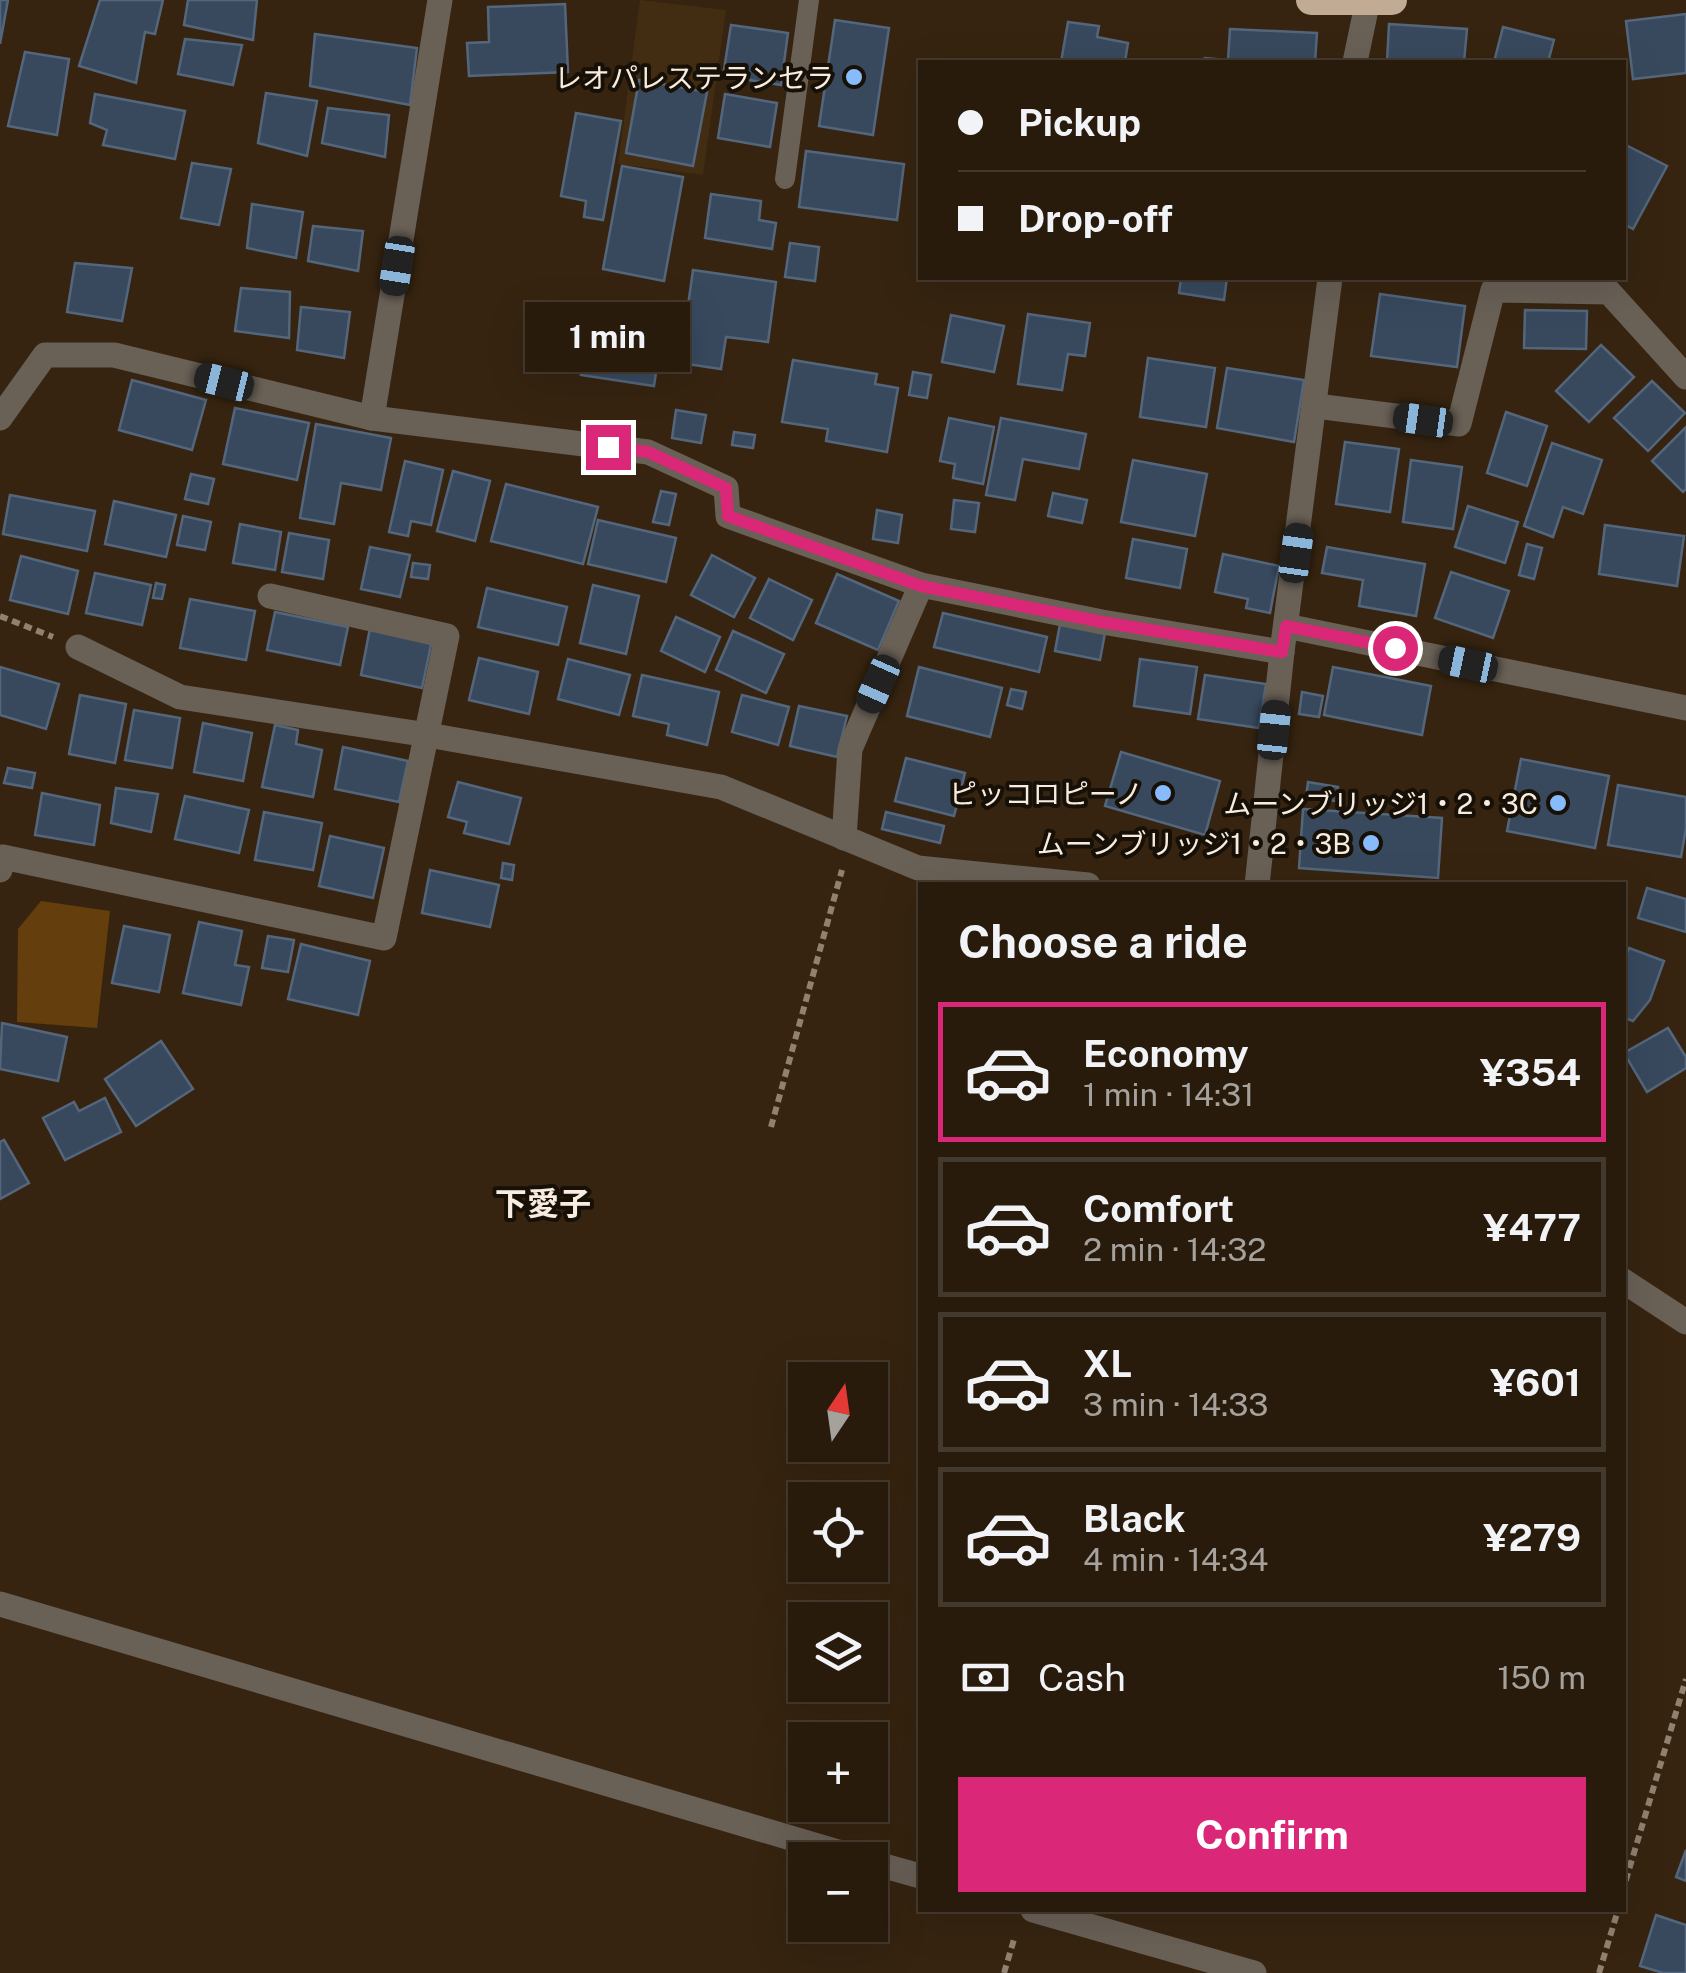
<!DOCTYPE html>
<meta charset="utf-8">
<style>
body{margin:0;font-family:"Public Sans","Noto Sans JP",sans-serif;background:#302415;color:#f1f3f6;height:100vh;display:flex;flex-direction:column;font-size:38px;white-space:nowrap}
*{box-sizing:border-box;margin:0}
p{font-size:32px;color:#a5a19d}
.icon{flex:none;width:55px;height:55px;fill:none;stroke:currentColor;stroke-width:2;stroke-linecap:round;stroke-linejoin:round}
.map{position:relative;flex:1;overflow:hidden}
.sheet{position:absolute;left:918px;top:882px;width:708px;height:1030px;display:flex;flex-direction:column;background:#281b0c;border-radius:0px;box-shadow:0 10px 40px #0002,0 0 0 2px #44392d}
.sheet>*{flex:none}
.top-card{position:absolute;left:918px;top:60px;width:708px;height:220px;border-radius:0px;box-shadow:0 10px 40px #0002,0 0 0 2px #44392d;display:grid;align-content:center;height:220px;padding:0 40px;background:#281b0c}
.needle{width:65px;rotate:13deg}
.controls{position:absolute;left:788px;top:1362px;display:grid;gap:20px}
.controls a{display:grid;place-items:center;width:100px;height:100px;border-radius:0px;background:#281b0c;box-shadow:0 10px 40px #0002,0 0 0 2px #44392d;font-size:50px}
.end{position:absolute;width:45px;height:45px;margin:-22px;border:12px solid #db2777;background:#fff;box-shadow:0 0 0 5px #fff}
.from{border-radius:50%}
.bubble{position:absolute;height:70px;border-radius:0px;background:#281b0c;box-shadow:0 10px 40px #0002,0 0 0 2px #44392d;font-size:32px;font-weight:700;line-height:70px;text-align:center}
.car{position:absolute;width:30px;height:60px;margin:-30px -15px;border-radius:12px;box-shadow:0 0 8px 2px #0007;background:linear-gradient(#222 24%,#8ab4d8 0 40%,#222 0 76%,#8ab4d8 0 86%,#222 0)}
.top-card b{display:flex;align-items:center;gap:35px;height:95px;font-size:38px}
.top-card b+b{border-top:2px solid #44392d}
.top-card i{width:25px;height:25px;background:#f1f3f6}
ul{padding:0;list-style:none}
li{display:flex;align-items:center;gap:30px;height:140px;margin:0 20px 15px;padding:0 20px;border:5px solid #44392d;border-radius:0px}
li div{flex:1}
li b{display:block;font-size:38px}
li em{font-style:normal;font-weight:700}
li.current{border-color:#db2777}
li>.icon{width:90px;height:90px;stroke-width:1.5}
h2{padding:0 40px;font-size:45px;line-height:120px}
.pay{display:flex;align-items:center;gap:25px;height:110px;padding:0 40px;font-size:38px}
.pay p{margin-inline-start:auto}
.primary-button{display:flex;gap:20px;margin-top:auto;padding:20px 40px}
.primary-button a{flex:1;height:115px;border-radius:0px;background:#db2777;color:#fff;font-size:40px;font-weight:700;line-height:115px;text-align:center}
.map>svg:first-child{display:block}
.built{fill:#422c12}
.green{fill:#643e0c}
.building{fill:#38495e;stroke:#54667c;stroke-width:2.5}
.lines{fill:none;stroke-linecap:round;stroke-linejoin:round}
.path{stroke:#908170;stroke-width:6;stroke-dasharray:8 5;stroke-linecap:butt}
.lane{stroke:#696056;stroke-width:20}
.street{stroke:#696056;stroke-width:25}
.highway{stroke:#c2ab94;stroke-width:30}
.route{stroke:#db2777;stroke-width:12}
.poi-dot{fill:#87bbfb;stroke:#171007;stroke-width:4}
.labels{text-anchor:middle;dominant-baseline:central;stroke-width:8;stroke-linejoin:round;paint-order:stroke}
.poi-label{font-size:28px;fill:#f8ece0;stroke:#171007;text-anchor:end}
.quarter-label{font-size:32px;font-weight:bold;fill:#f8ece0;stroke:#171007}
</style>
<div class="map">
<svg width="1686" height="1973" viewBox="0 0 1686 1973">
<rect width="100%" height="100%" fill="#362410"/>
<path class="built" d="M640,0L726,10L703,175L618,164Z"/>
<path class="green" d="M41,901L110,911L97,1028L17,1022L18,929Z"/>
<g class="building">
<path d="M0,0H8L0,44Z"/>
<path d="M100,0H163L155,34L145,32L136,83L79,66Z"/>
<path d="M188,0H257L253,40L184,25Z"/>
<path d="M565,4L568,72L469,76L467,43L489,42L488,7Z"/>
<path d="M1686,14V73L1633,79L1626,21Z"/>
<path d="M835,20L889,28L873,135L819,126Z"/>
<path d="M1068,22L1099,26L1097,37L1128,43L1125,62H1061Z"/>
<path d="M1389,24L1467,29L1464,62H1387Z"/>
<path d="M731,25L788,33L781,85L723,76Z"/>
<path d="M1503,27L1554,40L1548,62H1494Z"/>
<path d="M1230,29L1317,33L1315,62H1205V58L1228,60Z"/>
<path d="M315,34L417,48L410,105L310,86Z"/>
<path d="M185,39L242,45L233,85L178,74Z"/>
<path d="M25,52L69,59L57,135L8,126Z"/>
<path d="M639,80L707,92L693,166L626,153Z"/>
<path d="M266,93L317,101L307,156L258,143Z"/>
<path d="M95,94L185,111L175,159L103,145L107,130L90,123Z"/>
<path d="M725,94L777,103L770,147L718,138Z"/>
<path d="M328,108L389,115L385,157L322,143Z"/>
<path d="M576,113L621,121L603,220L584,217L586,201L561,196Z"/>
<path d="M1622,143L1667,166L1633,229L1622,223Z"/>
<path d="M806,151L904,164L897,220L799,207Z"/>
<path d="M192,163L231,169L219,225L181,218Z"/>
<path d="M622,166L683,177L664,281L603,269Z"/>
<path d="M711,194L761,201L759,220L776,223L772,249L705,238Z"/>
<path d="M252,204L303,212L296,258L247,248Z"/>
<path d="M313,226L363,231L358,271L308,261Z"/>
<path d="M790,243L819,247L815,281L785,277Z"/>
<path d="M75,263L132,268L122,321L67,312Z"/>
<path d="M693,270L776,282L768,342L726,337L721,369L680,363Z"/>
<path d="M1181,278H1227L1224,300L1179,293Z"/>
<path d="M241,288L290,292L289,338L235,331Z"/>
<path d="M1380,294L1465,306L1457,367L1371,356Z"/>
<path d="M618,306L665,313L654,386L581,375L586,341L612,345Z"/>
<path d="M301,307L350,312L344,358L297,350Z"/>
<path d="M1525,310L1587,311L1586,349L1524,348Z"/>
<path d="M1028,314L1090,323L1085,356L1068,354L1062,390L1018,384Z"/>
<path d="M951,315L1004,326L994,372L942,362Z"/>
<path d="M1601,345L1634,377L1589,422L1556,391Z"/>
<path d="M1148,358L1215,368L1206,427L1140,417Z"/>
<path d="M793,360L877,374L875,384L898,388L887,452L826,441L828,429L782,422Z"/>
<path d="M1227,368L1304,380L1294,442L1217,428Z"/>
<path d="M913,372L931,375L927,398L909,395Z"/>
<path d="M132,380L206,400L192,450L119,430Z"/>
<path d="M1652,381L1685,413L1648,451L1614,418Z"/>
<path d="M235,408L309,423L297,480L223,464Z"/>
<path d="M676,410L706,415L701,443L672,438Z"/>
<path d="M1506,412L1547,426L1527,486L1487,473Z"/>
<path d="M949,418L994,427L983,484L953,478L955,464L940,461Z"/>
<path d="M1001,418L1086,434L1079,469L1023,459L1015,500L986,495Z"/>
<path d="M316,424L391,438L381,490L341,483L334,524L300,518Z"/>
<path d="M1686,427V489L1683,492L1652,461Z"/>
<path d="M734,432L755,435L753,448L732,445Z"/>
<path d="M1345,442L1399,449L1390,512L1336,504Z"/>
<path d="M1552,443L1602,460L1583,514L1563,507L1553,537L1524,526Z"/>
<path d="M1133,460L1207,474L1195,536L1121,522Z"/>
<path d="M1411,460L1462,467L1453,529L1403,522Z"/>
<path d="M405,461L443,470L431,525L411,521L408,536L389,532Z"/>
<path d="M453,471L490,481L475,541L437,531Z"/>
<path d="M191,474L214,479L208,504L185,499Z"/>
<path d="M506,484L598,507L583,564L491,541Z"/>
<path d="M661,491L676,494L669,525L653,522Z"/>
<path d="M1053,493L1087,500L1082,523L1048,516Z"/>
<path d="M10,495L95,511L87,551L3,534Z"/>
<path d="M954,500L979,503L975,532L951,529Z"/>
<path d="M114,501L176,515L166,557L105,544Z"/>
<path d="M1468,506L1518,522L1505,563L1455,547Z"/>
<path d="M877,510L902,515L898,543L873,539Z"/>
<path d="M183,516L211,522L205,550L177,545Z"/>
<path d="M598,520L676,538L666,582L588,564Z"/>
<path d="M240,524L281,532L275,570L233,563Z"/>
<path d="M1605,525L1684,536L1677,586L1599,574Z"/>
<path d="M289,533L329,540L323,579L282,572Z"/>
<path d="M1133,539L1187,549L1180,588L1126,578Z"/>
<path d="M1527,544L1542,548L1534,579L1519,575Z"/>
<path d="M370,547L410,555L400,597L361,589Z"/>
<path d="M1327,547L1425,564L1416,616L1359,606L1363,580L1322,573Z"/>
<path d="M1223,554L1279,566L1270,613L1246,608L1248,599L1215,592Z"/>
<path d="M712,555L755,578L734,617L691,595Z"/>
<path d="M21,556L78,571L68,614L10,600Z"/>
<path d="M413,563L430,565L428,579L411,577Z"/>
<path d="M1451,572L1509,591L1493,638L1435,618Z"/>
<path d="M95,573L151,585L142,625L86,613Z"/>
<path d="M837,574L899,601L878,650L816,623Z"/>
<path d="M769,579L812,600L793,640L750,618Z"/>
<path d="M156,583L165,585L162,599L153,598Z"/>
<path d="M593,585L639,596L626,654L580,643Z"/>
<path d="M487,588L567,607L558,645L478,627Z"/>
<path d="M190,599L255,611L246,660L180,648Z"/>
<path d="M275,612L348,627L340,665L267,650Z"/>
<path d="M943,613L1047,637L1039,672L934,647Z"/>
<path d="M676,617L720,637L705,672L661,651Z"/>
<path d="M1060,624L1105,633L1100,660L1055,651Z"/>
<path d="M370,628L432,640L422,688L361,675Z"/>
<path d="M733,631L784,654L766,693L716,670Z"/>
<path d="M479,658L538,672L529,714L469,700Z"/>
<path d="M568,659L630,675L619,715L558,699Z"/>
<path d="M1140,659L1197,667L1190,714L1134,706Z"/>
<path d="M0,667L59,684L46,729L0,715Z"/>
<path d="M919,667L1002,688L990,737L907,716Z"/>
<path d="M1333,667L1431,686L1422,735L1324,715Z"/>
<path d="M642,675L719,692L707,745L667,735L669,724L633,716Z"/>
<path d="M1205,675L1266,684L1259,728L1198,719Z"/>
<path d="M1011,689L1026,692L1022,709L1007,705Z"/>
<path d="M1302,692L1323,696L1319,717L1299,714Z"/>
<path d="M80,695L126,704L115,763L69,754Z"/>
<path d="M742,695L789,707L778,745L732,732Z"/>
<path d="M799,706L847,716L837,757L790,746Z"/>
<path d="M134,710L180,718L172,768L125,760Z"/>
<path d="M203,723L252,733L243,781L194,772Z"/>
<path d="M275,725L298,730L296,744L322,750L313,797L262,787Z"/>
<path d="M343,747L408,761L399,802L335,789Z"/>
<path d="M1121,752L1220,781L1205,835L1105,806Z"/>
<path d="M906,758L965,773L954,816L895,801Z"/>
<path d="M1521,759L1609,776L1595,848L1507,831Z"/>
<path d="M8,768L35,773L32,788L4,783Z"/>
<path d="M458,782L521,798L509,844L464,833L467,822L448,817Z"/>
<path d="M1308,782L1338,787L1336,801L1306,797Z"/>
<path d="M1618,785L1686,797V828L1681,857L1608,845Z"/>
<path d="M116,788L158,794L151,832L111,823Z"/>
<path d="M42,793L100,805L94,845L35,835Z"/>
<path d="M185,796L249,810L239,853L175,839Z"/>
<path d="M1303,809L1442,818L1438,878L1299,868Z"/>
<path d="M264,812L322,823L313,870L255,860Z"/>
<path d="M886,812L944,826L940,843L882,829Z"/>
<path d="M330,836L384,848L373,898L319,886Z"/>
<path d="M503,863L514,865L512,880L501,878Z"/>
<path d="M430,870L499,885L490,927L422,913Z"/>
<path d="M1647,888L1686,899V932L1638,918Z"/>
<path d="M199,922L242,931L235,965L249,967L241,1005L183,993Z"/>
<path d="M124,926L170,935L159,992L112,983Z"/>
<path d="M268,936L294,940L288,972L262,968Z"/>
<path d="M301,944L370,961L358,1015L288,999Z"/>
<path d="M1629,948L1664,961L1650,1000L1633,1021L1622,1017V965Z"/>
<path d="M2,1023L67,1037L58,1081L0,1069Z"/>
<path d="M1668,1028L1686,1057V1068L1647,1092L1624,1053Z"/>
<path d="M161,1041L193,1089L136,1126L105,1079Z"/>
<path d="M105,1098L121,1132L65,1160L43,1118L74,1102L79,1111Z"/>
<path d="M4,1140L29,1183L0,1199V1142Z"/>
<path d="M1686,1850V1881L1676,1877Z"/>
<path d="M1656,1915L1686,1925V1973H1663L1640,1966Z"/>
</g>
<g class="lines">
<g class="path">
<path d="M0,616L53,637"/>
<path d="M771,1127L842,870"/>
<path d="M1622,1893L1686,1679"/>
<path d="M1004,1973L1015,1936"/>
<path d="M1599,1973L1618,1910"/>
</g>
<path class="lane" d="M785,179L809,0"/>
<g class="street">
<path d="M1355,62L1368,0"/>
<path d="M1316,406L1459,424L1493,290L1609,292L1686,377"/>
<path d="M0,418L45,355H114L372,418L648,452L726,488L728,516L921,585L1102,622L1282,652"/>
<path d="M372,418L440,0"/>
<path d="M1286,626L1686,708"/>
<path d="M78,647L180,697L428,735L721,787L918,868L1088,885"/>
<path d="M844,838L850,749L921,585"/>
<path d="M0,870L3,857L384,938L447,636L270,596"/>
<path d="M1257,885L1282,652L1330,278"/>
<path d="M1622,1280L1686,1322"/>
<path d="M0,1604L865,1860"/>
<path d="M870,1862L920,1876"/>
<path d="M1033,1910L1254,1973"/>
</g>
<path class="highway" d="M1311,0H1392"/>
</g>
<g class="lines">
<path class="route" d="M608,447L648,452L726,488L728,516L921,586L1102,622L1282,652L1286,626L1395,648"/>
</g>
<g class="poi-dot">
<circle cx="854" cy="77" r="10"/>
<circle cx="1163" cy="793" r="10"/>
<circle cx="1558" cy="803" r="10"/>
<circle cx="1371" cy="843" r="10"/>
</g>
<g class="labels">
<g class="poi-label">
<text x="834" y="77">レオパレステランセラ</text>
<text x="1143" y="793">ピッコロピーノ</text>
<text x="1538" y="803">ムーンブリッジ1・2・3C</text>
<text x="1351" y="843">ムーンブリッジ1・2・3B</text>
</g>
<g class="quarter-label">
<text x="543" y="1203">下愛子</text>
</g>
</g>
</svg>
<div class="controls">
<a><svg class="needle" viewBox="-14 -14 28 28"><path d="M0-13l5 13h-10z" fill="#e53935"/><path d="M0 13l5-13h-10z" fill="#a5a19d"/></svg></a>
<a><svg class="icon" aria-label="locate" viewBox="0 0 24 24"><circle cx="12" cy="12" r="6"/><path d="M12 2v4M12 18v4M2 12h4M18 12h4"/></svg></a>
<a><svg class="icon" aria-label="layers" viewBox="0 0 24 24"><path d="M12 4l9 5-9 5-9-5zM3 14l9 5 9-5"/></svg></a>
<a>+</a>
<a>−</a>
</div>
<i class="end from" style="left:1395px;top:648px"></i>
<i class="end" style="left:608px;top:447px"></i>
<div class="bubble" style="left:525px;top:302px;width:165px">1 min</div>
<i class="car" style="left:397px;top:266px;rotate:189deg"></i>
<i class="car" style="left:224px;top:382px;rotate:284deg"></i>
<i class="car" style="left:1423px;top:420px;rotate:278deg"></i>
<i class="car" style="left:1296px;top:553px;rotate:8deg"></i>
<i class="car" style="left:1468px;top:664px;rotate:282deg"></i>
<i class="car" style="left:878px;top:684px;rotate:204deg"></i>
<i class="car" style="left:1274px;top:730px;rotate:6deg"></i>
<div class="top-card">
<b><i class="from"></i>Pickup</b>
<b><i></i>Drop-off</b>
</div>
<section class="sheet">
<h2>Choose a ride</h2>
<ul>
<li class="current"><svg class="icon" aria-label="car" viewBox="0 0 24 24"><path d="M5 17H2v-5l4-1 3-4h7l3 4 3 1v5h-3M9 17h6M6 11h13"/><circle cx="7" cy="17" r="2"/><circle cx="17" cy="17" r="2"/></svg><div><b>Economy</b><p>1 min · 14:31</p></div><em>¥354</em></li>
<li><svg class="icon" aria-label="car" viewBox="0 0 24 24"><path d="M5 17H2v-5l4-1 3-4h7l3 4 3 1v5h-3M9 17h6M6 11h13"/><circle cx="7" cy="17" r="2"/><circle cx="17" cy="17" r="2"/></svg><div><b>Comfort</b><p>2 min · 14:32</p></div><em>¥477</em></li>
<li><svg class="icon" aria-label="car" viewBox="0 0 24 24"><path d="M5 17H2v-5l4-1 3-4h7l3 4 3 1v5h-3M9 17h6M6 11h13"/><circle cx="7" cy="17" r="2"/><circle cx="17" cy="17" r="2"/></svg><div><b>XL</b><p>3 min · 14:33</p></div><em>¥601</em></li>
<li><svg class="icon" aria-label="car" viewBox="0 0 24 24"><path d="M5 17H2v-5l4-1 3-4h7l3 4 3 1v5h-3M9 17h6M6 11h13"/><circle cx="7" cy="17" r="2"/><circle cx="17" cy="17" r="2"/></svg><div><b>Black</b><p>4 min · 14:34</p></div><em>¥279</em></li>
</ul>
<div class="pay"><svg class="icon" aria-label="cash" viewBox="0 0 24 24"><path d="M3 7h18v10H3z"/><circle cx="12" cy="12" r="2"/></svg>Cash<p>150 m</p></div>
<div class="primary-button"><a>Confirm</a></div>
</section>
</div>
